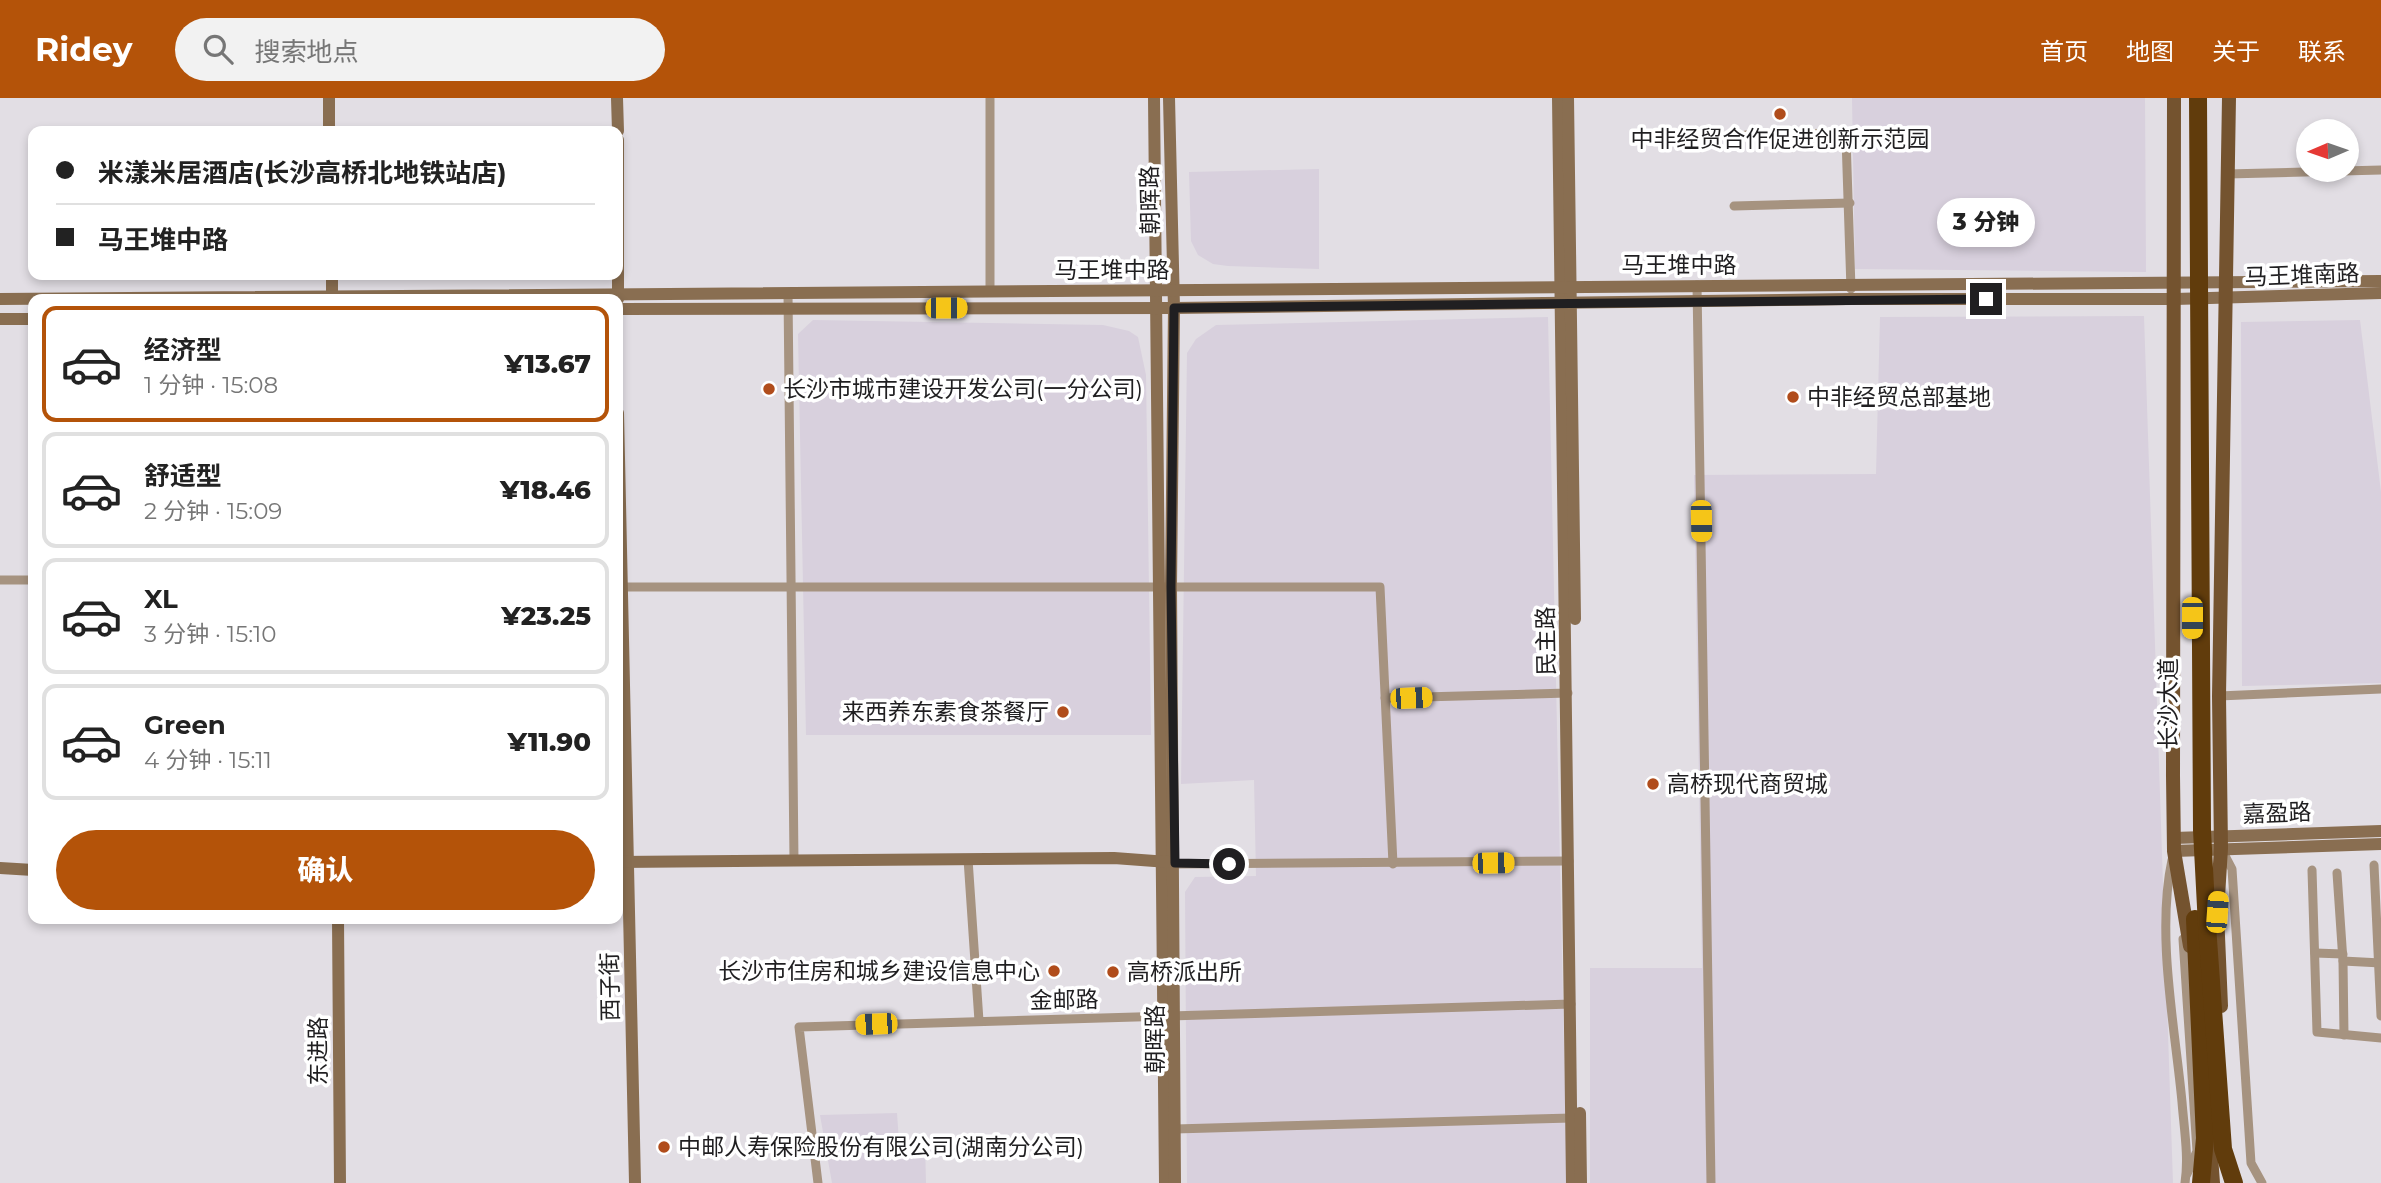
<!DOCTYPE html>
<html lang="zh">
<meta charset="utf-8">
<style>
body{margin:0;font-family:Montserrat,"Noto Sans SC",sans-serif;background:#f2f2f2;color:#222;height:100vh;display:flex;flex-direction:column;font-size:26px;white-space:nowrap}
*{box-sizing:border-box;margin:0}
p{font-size:23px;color:#767676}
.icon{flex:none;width:38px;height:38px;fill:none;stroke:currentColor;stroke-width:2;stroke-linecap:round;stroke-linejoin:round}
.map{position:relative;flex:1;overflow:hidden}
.drawer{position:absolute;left:28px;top:196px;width:595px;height:630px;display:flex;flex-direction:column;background:#fff;border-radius:14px;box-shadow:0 4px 10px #0003}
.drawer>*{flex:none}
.banner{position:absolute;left:28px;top:28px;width:595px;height:154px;border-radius:14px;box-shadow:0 4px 10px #0003;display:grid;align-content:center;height:154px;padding:0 28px;background:#fff}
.needle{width:46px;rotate:268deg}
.buttons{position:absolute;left:2296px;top:21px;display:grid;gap:14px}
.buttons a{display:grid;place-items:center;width:63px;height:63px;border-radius:50%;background:#fff;box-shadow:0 4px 10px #0003;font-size:35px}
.end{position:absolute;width:32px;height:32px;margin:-16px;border:9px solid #201f21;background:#fff;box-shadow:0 0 0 4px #fff}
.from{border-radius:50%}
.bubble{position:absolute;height:49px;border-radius:24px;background:#fff;box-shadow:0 4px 10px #0003;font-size:23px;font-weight:800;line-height:49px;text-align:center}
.car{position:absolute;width:21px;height:42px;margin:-21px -10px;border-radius:9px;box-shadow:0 0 5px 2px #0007;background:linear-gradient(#f5c518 24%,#345 0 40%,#f5c518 0 76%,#345 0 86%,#f5c518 0)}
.banner b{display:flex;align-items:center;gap:24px;height:66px;font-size:26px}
.banner b+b{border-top:2px solid #e0e0e0}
.banner i{width:18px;height:18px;background:#222}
ul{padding:12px 0 0;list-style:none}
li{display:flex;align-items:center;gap:21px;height:116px;margin:0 14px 10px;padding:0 14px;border:4px solid #e0e0e0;border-radius:14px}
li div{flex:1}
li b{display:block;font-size:26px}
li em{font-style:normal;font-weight:800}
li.selected{border-color:#b45309}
li>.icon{width:63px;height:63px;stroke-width:1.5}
.button{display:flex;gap:14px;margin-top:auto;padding:14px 28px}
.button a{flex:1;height:80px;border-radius:42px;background:#b45309;color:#fff;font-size:28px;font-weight:800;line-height:80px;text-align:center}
header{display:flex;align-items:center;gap:42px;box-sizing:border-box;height:98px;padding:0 35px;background:#b45309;color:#fff}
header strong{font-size:33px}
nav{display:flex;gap:38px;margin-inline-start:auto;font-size:24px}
.search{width:490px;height:63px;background:#f2f2f2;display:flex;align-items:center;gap:18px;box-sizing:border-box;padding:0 24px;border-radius:38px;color:#767676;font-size:26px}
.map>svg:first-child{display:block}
.built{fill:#d8d0dd}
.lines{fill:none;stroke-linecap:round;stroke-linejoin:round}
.street{stroke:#a69380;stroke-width:9}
.secondary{stroke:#896e51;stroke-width:12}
.primary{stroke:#74532f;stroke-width:14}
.highway{stroke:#613c0c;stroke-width:18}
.highway-bridge{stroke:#613c0c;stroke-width:18}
.route{stroke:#201f21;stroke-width:9}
.poi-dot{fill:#b04c1b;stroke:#fff;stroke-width:2.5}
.labels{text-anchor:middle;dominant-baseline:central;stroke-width:7;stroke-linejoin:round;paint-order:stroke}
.poi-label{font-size:23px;fill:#201f21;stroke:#fff;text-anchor:start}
.street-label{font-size:23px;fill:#201f21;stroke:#fff}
</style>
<header>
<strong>Ridey</strong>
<div class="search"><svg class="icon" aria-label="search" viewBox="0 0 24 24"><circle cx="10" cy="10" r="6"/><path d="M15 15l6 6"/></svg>搜索地点</div>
<nav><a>首页</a><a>地图</a><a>关于</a><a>联系</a></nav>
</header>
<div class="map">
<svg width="2381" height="1085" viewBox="0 0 2381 1085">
<rect width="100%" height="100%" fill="#e2dee4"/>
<g class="built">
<path d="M1852,0H2145L2146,174L1855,171Z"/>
<path d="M1319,71V171L1228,168L1213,166L1198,157L1191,143L1189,74Z"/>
<path d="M2144,218L2173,1085H1590V870H1702L1694,377L1876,376L1880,219Z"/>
<path d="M1548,219L1567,1085H1187L1185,794L1195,779L1256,778L1254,682L1181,686L1187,255L1196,241L1216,227Z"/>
<path d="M813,222L1103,227L1129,233L1138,239L1146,277L1151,637H806L798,236Z"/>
<path d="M2360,222L2381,394V585L2242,588L2241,224Z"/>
<path d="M897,1015L899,1044H925L926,1085H832L820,1017Z"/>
</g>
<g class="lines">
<g class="street">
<path d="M990,0V193"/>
<path d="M1746,37L1838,35L1846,40L1851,191"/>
<path d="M2227,76L2381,72"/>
<path d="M1734,108L1850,105"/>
<path d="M1697,187L1711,1085"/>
<path d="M788,195L794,763"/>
<path d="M0,482H33"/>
<path d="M618,489H1380L1393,766"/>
<path d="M2219,598L2381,591"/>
<path d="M1385,600L1568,595"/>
<path d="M2222,752L2232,771L2251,1065L2262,1085"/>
<path d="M968,761L979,923"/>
<path d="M2172,762C2156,836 2175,929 2182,1004C2184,1030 2189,1059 2185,1085"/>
<path d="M1175,766L1569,763"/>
<path d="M2374,767L2381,918"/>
<path d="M2312,772L2317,934L2381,940"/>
<path d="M2337,775L2343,863L2344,937"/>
<path d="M2183,841L2197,1053L2187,1076"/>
<path d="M2315,855L2343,856"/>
<path d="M2343,863L2381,865"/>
<path d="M1175,1031L1572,1020"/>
<path d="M818,1085L799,929L1571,906"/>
</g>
<g class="secondary">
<path d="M329,0V33"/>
<path d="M617,0L618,33"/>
<path d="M1154,0L1165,1085"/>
<path d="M1169,0L1174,210L1171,489L1175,1085"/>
<path d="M1558,0L1572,1085"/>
<path d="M1568,0L1575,521"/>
<path d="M618,42V201"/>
<path d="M332,177V201"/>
<path d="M0,201L2381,183"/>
<path d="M618,211L1174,210L1851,201H2175L2381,195"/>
<path d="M0,221H33"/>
<path d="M618,315L635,1085"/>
<path d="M2174,740L2381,733"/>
<path d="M2174,753L2381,746"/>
<path d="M618,764L1114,760L1168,764"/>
<path d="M0,770L33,772"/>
<path d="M338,821L340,1085"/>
<path d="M1580,1015L1581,1085"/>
</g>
<g class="primary">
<path d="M2174,0L2173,678L2174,753L2190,848"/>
<path d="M2221,908L2217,815L2221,750L2219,598L2229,0"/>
<path d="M2210,1045L2213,1085"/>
</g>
<g class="highway">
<path d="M2195,821L2205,1040L2201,1085"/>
<path d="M2207,828L2223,1051L2234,1085"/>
</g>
<path class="highway-bridge" d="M2198,0L2202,732L2207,828"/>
</g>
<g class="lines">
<path class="route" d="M1229,766L1175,765L1171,489L1174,210L1986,201"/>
</g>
<g class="poi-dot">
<circle cx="1780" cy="16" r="7"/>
<circle cx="769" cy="291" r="7"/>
<circle cx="1793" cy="299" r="7"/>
<circle cx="1063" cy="614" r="7"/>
<circle cx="1653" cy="686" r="7"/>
<circle cx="1054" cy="873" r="7"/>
<circle cx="1113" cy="874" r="7"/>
<circle cx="664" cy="1049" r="7"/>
</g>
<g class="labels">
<g class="poi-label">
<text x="1780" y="41" text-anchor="middle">中非经贸合作促进创新示范园</text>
<text x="783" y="291">长沙市城市建设开发公司(一分公司)</text>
<text x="1807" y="299">中非经贸总部基地</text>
<text x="1049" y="614" text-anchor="end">来西养东素食茶餐厅</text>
<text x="1667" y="686">高桥现代商贸城</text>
<text x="1040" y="873" text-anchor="end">长沙市住房和城乡建设信息中心</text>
<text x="1127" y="874">高桥派出所</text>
<text x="678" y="1049">中邮人寿保险股份有限公司(湖南分公司)</text>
</g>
<g class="street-label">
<text transform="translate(1150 102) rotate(-91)">朝晖路</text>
<text x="1679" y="167">马王堆中路</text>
<text x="1112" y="172">马王堆中路</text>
<text transform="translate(2302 177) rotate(-2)">马王堆南路</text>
<text transform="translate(1546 543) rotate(-91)">民主路</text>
<text transform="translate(2168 606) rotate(-90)">长沙大道</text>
<text transform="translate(2277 715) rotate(-2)">嘉盈路</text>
<text transform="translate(610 889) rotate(-91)">西子街</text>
<text transform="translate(1064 902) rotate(-1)">金邮路</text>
<text transform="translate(1155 941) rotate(-90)">朝晖路</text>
<text transform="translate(318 953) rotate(-90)">东进路</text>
</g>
</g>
</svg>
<div class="buttons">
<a><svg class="needle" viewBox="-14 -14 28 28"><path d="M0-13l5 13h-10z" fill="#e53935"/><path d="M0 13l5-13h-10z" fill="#767676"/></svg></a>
</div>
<i class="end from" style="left:1229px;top:766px"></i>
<i class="end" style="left:1986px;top:201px"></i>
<div class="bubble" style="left:1937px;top:100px;width:98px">3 分钟</div>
<i class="car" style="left:946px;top:210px;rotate:90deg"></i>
<i class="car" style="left:1701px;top:423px;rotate:179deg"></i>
<i class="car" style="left:2192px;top:520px;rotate:180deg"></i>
<i class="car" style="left:1411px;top:600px;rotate:88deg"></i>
<i class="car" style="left:1493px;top:765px;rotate:89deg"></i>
<i class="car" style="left:2217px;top:814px;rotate:4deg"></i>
<i class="car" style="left:876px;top:926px;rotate:268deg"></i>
<div class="banner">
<b><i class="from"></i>米漾米居酒店(长沙高桥北地铁站店)</b>
<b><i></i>马王堆中路</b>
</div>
<section class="drawer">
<ul>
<li class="selected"><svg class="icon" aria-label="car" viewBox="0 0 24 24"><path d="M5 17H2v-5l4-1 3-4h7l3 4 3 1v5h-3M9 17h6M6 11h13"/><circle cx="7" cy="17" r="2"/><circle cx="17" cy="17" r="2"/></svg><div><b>经济型</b><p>1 分钟 · 15:08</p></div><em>¥13.67</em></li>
<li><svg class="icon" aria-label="car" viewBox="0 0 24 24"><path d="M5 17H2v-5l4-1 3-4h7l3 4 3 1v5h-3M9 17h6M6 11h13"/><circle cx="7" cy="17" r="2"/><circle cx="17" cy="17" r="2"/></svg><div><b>舒适型</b><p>2 分钟 · 15:09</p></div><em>¥18.46</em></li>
<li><svg class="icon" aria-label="car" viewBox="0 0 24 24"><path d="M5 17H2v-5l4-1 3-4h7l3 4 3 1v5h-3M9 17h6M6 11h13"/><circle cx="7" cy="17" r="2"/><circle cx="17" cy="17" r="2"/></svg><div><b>XL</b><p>3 分钟 · 15:10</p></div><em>¥23.25</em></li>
<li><svg class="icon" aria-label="car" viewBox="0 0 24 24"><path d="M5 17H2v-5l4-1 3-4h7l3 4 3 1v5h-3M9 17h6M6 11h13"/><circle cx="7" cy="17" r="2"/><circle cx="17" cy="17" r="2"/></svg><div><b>Green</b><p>4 分钟 · 15:11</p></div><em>¥11.90</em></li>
</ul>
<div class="button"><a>确认</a></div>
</section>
</div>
